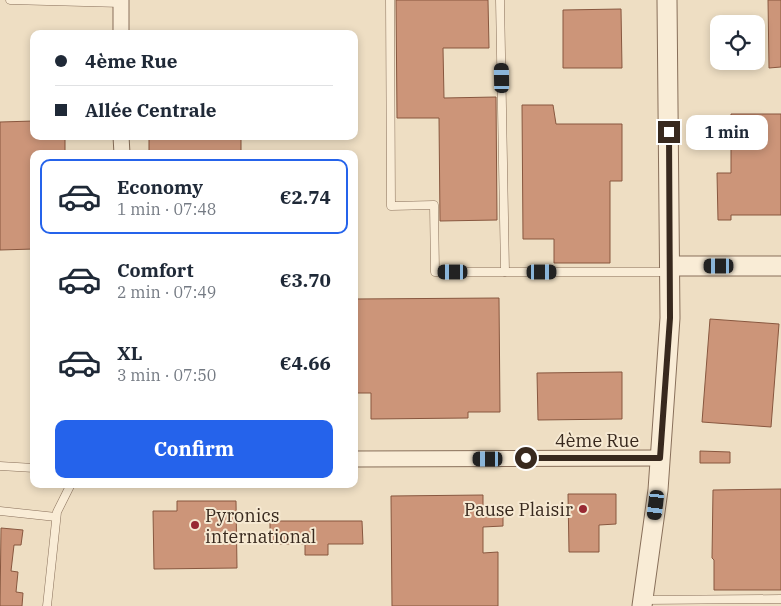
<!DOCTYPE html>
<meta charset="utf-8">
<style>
body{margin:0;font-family:"IBM Plex Serif",serif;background:#f2f2f3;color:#1f2937;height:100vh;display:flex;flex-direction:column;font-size:19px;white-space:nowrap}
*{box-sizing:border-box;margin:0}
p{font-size:16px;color:#747a83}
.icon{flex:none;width:28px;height:28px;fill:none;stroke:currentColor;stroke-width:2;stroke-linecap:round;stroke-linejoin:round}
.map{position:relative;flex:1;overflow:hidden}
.side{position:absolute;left:30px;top:150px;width:328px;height:338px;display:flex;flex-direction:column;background:#fff;border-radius:10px;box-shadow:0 2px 8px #0003}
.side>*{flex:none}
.top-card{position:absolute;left:30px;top:30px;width:328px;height:110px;border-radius:10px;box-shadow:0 2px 8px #0003;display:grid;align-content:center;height:110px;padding:0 25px;background:#fff}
.tools{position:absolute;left:710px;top:15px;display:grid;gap:10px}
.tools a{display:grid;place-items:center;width:55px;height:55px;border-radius:10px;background:#fff;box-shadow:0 2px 8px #0003;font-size:25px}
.end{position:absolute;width:22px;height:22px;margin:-11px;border:6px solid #38291e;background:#fff;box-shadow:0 0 0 2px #fff}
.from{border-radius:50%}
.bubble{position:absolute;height:35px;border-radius:10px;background:#fff;box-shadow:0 2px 8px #0003;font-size:16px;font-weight:700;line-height:35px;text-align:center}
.car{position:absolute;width:15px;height:30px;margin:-15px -8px;border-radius:6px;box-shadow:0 0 4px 1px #0007;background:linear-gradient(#222 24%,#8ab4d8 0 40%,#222 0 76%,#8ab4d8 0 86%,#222 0)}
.top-card b{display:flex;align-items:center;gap:18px;height:48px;font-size:19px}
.top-card b+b{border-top:1px solid #e0e1e3}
.top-card i{width:12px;height:12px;background:#1f2937}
ul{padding:9px 0 0;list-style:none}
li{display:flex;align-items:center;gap:15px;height:75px;margin:0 10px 8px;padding:0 15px;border:2px solid transparent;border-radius:10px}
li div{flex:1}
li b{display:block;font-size:19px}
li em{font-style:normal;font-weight:700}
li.on{border-color:#2563eb}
li>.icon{width:45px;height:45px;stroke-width:1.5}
.action{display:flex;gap:10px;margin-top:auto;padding:10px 25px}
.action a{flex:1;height:58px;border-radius:10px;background:#2563eb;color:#fff;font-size:20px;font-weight:700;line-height:58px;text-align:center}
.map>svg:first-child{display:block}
.building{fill:#cc9579;stroke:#88573f}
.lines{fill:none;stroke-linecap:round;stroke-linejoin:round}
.service-casing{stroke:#886f5a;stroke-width:9}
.minor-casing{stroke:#886f5a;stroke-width:17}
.tertiary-casing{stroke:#886f5a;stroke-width:21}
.service{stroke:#f9ecd6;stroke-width:8}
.minor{stroke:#f9ecd6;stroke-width:15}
.tertiary{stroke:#f9ecd6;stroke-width:19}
.route{stroke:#38291e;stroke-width:6}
.poi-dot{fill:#982932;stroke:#f6e9d2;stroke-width:2}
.labels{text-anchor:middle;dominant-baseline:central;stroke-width:4;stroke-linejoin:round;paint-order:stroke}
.street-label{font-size:18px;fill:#38291e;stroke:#f6e9d2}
.poi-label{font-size:18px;fill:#38291e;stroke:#f6e9d2;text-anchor:end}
</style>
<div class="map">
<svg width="781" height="606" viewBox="0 0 781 606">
<rect width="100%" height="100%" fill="#eedec3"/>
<g class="building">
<path d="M396,0H488L489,48H443L444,98L496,97L497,220L440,221L439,118H397Z"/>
<path d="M768,0H781V67L769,68Z"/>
<path d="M621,9L622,68H563V10Z"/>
<path d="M522,105H553L556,124H622V181H610V263H554V239H523Z"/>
<path d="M731,114H781V215H731V220H718L717,173H731Z"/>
<path d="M34,121V136H65V154H34V249L0,250V122Z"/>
<rect x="149" y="136" width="92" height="18"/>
<path d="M499,298L500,412H468V418L371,419V393H354V299Z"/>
<path d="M710,319L779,324L771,427L702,422Z"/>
<path d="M622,372V419L538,420L537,373Z"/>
<path d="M700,451L730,452V463H700Z"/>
<path d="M781,489V590H714V560L712,558L713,490Z"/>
<path d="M568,494H616V524L599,525V552H569Z"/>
<path d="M483,495V516H503V526L483,527V553L498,552V606H392L391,496Z"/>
<path d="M177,501H236L237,568L154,569L153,511H177Z"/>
<path d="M270,521H362L363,544H328V555H305V544H270Z"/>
<path d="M1,528L23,530L21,545H14L11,571L18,572L16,592L23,593L22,606H0Z"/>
</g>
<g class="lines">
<g class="service-casing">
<g id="service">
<path d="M10,0L121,3"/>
<path d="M390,0L391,206L434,205L435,272H669"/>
<path d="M500,0L505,272"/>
<path d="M0,466L34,468"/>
<path d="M0,511L56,517"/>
<path d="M643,600L781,599"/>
<path d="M47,606L57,512L71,484"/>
</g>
</g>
<g class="minor-casing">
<g id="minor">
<path d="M121,0V34"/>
<path d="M121,136L122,154"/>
<path d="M354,459L660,458"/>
</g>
</g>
<g class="tertiary-casing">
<g id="tertiary">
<path d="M671,266H781"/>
<path d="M642,606L658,490L670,318L667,0"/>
</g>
</g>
<use href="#service" class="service"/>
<use href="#minor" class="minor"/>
<use href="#tertiary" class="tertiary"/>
</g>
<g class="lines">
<path class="route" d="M526,458H660L670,318L669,132"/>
</g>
<g class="poi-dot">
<circle cx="583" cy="509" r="5"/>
<circle cx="195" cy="525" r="5"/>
</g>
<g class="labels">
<g class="street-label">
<text x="597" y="440">4ème Rue</text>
</g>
<g class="poi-label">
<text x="573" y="509">Pause Plaisir</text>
<text x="205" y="515" text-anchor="start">Pyronics<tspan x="205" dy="21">international</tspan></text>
</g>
</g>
</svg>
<div class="tools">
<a><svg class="icon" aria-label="locate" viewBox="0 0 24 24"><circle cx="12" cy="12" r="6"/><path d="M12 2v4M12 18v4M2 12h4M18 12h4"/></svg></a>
</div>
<i class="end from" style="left:526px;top:458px"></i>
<i class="end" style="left:669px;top:132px"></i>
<div class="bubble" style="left:686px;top:115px;width:82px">1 min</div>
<i class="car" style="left:502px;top:78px;rotate:359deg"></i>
<i class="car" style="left:719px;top:266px;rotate:270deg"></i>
<i class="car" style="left:453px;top:272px;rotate:270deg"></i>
<i class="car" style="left:542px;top:272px;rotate:90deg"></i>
<i class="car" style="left:488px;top:459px;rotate:270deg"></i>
<i class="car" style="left:656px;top:505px;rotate:187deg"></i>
<div class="top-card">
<b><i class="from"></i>4ème Rue</b>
<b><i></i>Allée Centrale</b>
</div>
<section class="side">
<ul>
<li class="on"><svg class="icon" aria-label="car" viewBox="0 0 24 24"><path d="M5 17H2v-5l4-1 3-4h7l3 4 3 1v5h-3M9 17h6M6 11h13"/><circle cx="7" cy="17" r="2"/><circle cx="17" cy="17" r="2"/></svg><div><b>Economy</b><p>1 min · 07:48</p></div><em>€2.74</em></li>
<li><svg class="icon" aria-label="car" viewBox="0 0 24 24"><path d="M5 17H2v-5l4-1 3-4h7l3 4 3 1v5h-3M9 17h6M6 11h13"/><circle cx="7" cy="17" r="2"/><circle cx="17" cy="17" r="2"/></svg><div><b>Comfort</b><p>2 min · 07:49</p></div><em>€3.70</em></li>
<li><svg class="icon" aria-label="car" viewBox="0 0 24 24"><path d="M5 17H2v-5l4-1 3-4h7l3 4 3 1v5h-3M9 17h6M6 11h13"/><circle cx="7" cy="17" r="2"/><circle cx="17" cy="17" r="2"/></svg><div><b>XL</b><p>3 min · 07:50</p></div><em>€4.66</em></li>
</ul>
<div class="action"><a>Confirm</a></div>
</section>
</div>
